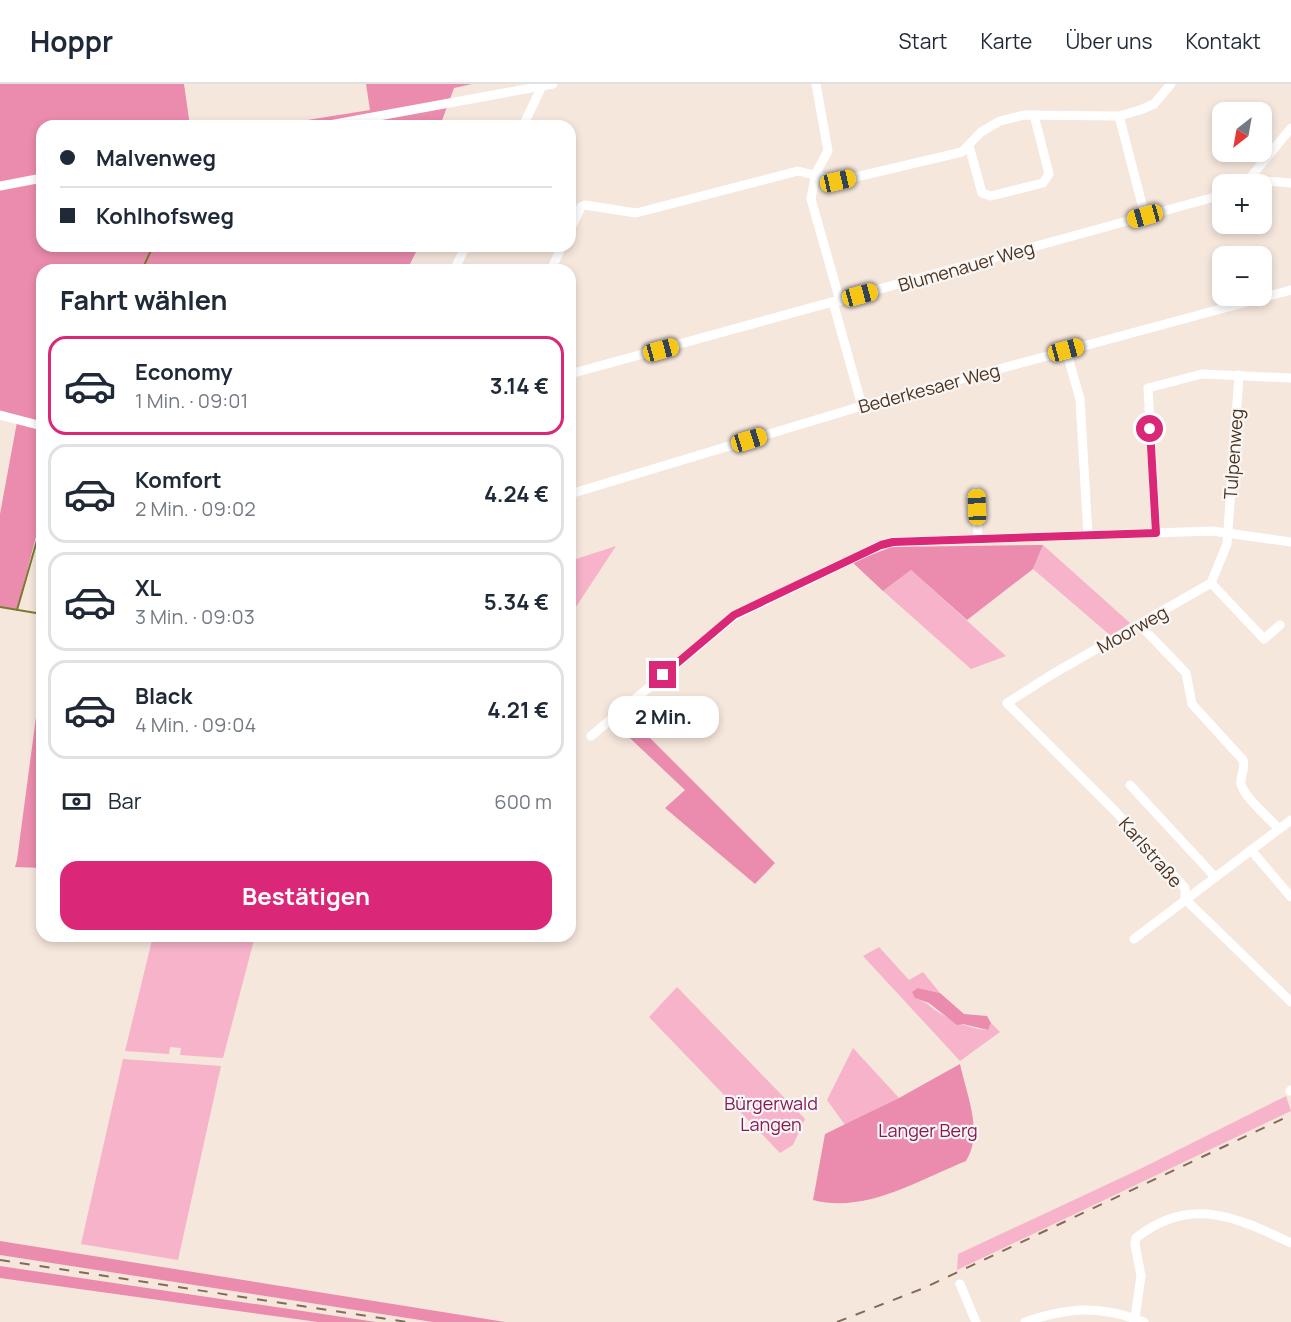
<!DOCTYPE html>
<html lang="de">
<meta charset="utf-8">
<style>
body{margin:0;font-family:Manrope,sans-serif;background:#f2f2f3;color:#1f2937;height:100vh;display:flex;flex-direction:column;font-size:22px;white-space:nowrap}
*{box-sizing:border-box;margin:0}
p{font-size:20px;color:#747a83}
.icon{flex:none;width:33px;height:33px;fill:none;stroke:currentColor;stroke-width:2;stroke-linecap:round;stroke-linejoin:round}
.map{position:relative;flex:1;overflow:hidden}
.side{position:absolute;left:36px;top:180px;width:540px;height:678px;display:flex;flex-direction:column;background:#fff;border-radius:18px;box-shadow:0 3px 9px #0003}
.side>*{flex:none}
.top-card{position:absolute;left:36px;top:36px;width:540px;height:132px;border-radius:18px;box-shadow:0 3px 9px #0003;display:grid;align-content:center;height:132px;padding:0 24px;background:#fff}
.needle{width:39px;rotate:211deg}
.tools{position:absolute;left:1212px;top:18px;display:grid;gap:12px}
.tools a{display:grid;place-items:center;width:60px;height:60px;border-radius:12px;background:#fff;box-shadow:0 3px 9px #0003;font-size:30px}
.end{position:absolute;width:27px;height:27px;margin:-14px;border:8px solid #db2777;background:#fff;box-shadow:0 0 0 3px #fff}
.from{border-radius:50%}
.bubble{position:absolute;height:42px;border-radius:18px;background:#fff;box-shadow:0 3px 9px #0003;font-size:20px;font-weight:700;line-height:42px;text-align:center}
.car{position:absolute;width:18px;height:36px;margin:-18px -9px;border-radius:8px;box-shadow:0 0 4px 2px #0007;background:linear-gradient(#f5c518 24%,#345 0 40%,#f5c518 0 76%,#345 0 86%,#f5c518 0)}
.top-card b{display:flex;align-items:center;gap:21px;height:57px;font-size:22px}
.top-card b+b{border-top:2px solid #e0e1e3}
.top-card i{width:15px;height:15px;background:#1f2937}
ul{padding:0;list-style:none}
li{display:flex;align-items:center;gap:18px;height:99px;margin:0 12px 9px;padding:0 12px;border:3px solid #e0e1e3;border-radius:18px}
li div{flex:1}
li b{display:block;font-size:22px}
li em{font-style:normal;font-weight:700}
li.on{border-color:#db2777}
li>.icon{width:54px;height:54px;stroke-width:1.5}
h2{padding:0 24px;font-size:27px;line-height:72px}
.pay{display:flex;align-items:center;gap:15px;height:66px;padding:0 24px;font-size:22px}
.pay p{margin-inline-start:auto}
.action{display:flex;gap:12px;margin-top:auto;padding:12px 24px}
.action a{flex:1;height:69px;border-radius:18px;background:#db2777;color:#fff;font-size:24px;font-weight:700;line-height:69px;text-align:center}
header{display:flex;align-items:center;gap:36px;box-sizing:border-box;height:84px;padding:0 30px;background:#fff;border-bottom:2px solid #e0e1e3}
header strong{font-size:28px}
nav{display:flex;gap:33px;margin-inline-start:auto;font-size:21px}
.map>svg:first-child{display:block}
.green{fill:#f6b3ca}
.forest{fill:#eb8bae}
.lines{fill:none;stroke-linecap:round;stroke-linejoin:round}
.stream{stroke:#7a7b30;stroke-width:2}
.minor{stroke:#fff;stroke-width:9}
.rail{stroke:#846b58;stroke-width:2;stroke-dasharray:10 10;stroke-linecap:butt}
.route{stroke:#db2777;stroke-width:8}
.labels{text-anchor:middle;dominant-baseline:central;stroke-width:4.5;stroke-linejoin:round;paint-order:stroke}
.street-label{font-size:18px;fill:#50321c;stroke:#f7f7f7}
.park-label{font-size:18px;fill:#891950;stroke:#f7f7f7}
</style>
<header>
<strong>Hoppr</strong>
<nav><a>Start</a><a>Karte</a><a>Über uns</a><a>Kontakt</a></nav>
</header>
<div class="map">
<svg width="1291" height="1238" viewBox="0 0 1291 1238">
<rect width="100%" height="100%" fill="#f6e7dd"/>
<g class="green">
<path d="M1043,461L1130,539L1111,552L1033,485Z"/>
<path d="M616,462L570,532V477Z"/>
<path d="M911,486L1006,572L971,585L883,507Z"/>
<path d="M153,852H255L223,974L180,971L181,964L170,963L169,970L125,967Z"/>
<path d="M879,863L909,896L923,888L940,909L918,904L915,914C930,919 931,925 943,931C955,938 974,946 988,946L991,939L1000,948L960,977L863,872Z"/>
<path d="M677,903L805,1035L793,1061L780,1069L649,933Z"/>
<path d="M853,964L899,1014L845,1041L827,1016Z"/>
<path d="M123,975L221,982L178,1176L81,1160Z"/>
<path d="M1286,1012L1291,1027L957,1186L958,1170L1138,1086Z"/>
</g>
<g class="forest">
<path d="M0,0H184L190,42H42V162H419L407,186H42V338L0,328Z"/>
<path d="M366,0H472L454,4L440,42H270L370,26Z"/>
<path d="M17,338L42,344V429L17,526L0,523V430Z"/>
<path d="M1043,461L1033,485L967,536L911,486L883,507L852,478L892,463Z"/>
<path d="M42,588V784L15,783L17,776Z"/>
<path d="M626,630L775,779L755,800L665,724L685,706L615,640Z"/>
<path d="M918,904L940,909L964,930L987,932L991,939L988,946L963,940L957,941L929,919L915,914L912,908Z"/>
<path d="M960,980C966,1009 984,1049 966,1077C919,1096 865,1130 813,1116L825,1050L899,1014Z"/>
<path d="M0,1157L505,1238H433L0,1171Z"/>
<path d="M0,1182L376,1238H318L0,1194Z"/>
</g>
<g class="lines">
<g class="stream">
<path d="M142,186L153,162"/>
<path d="M0,523L42,530"/>
<path d="M17,526L42,439"/>
</g>
<g class="minor">
<path d="M816,0L828,67L816,89L811,115L840,217"/>
<path d="M1119,32L1145,132"/>
<path d="M324,42L553,0"/>
<path d="M523,42L542,2"/>
<path d="M969,62L982,109L991,112L1043,99L1049,90L1034,31"/>
<path d="M1245,100L1291,44"/>
<path d="M1253,100L1266,97L1291,99"/>
<path d="M0,102L42,94"/>
<path d="M570,146L581,123L585,121L636,129L798,87L839,97L962,68L981,48L1000,37L1024,31L1119,32L1140,26L1154,20L1171,0"/>
<path d="M454,186L466,162"/>
<path d="M551,186L562,162"/>
<path d="M833,218L862,322"/>
<path d="M1066,266L1080,315L1088,452"/>
<path d="M570,290L1222,111"/>
<path d="M1239,291L1227,460L1211,499L1051,591L1007,619L1117,729L1185,804V815L1291,918"/>
<path d="M0,331L42,342"/>
<path d="M976,406L978,455"/>
<path d="M570,410L862,322L1291,206"/>
<path d="M1156,449L1148,304L1202,290L1291,294"/>
<path d="M1211,499L1264,555L1280,541"/>
<path d="M1140,541L1186,589L1192,620L1243,676C1246,685 1240,691 1241,700C1243,712 1270,735 1279,745"/>
<path d="M591,652L734,532L881,461L893,458L1212,447L1291,458"/>
<path d="M1130,701L1215,793"/>
<path d="M1251,766L1291,813"/>
<path d="M1134,855L1291,736"/>
<path d="M1290,1007L1291,1006"/>
<path d="M960,1200L976,1238"/>
<path d="M1135,1234L1141,1192L1135,1160L1136,1154C1190,1111 1236,1133 1291,1159"/>
<path d="M1025,1238C1069,1223 1100,1221 1144,1238"/>
</g>
<g class="rail">
<path d="M0,1176L407,1238"/>
<path d="M837,1238L924,1204L1291,1031"/>
</g>
</g>
<g class="lines">
<path class="route" d="M663,591L734,531L881,461L893,458L1156,449L1150,345"/>
</g>
<g class="labels">
<g class="street-label">
<text transform="translate(966 182) rotate(-16)">Blumenauer Weg</text>
<text transform="translate(929 304) rotate(-15)">Bederkesaer Weg</text>
<text transform="translate(1233 370) rotate(-86)">Tulpenweg</text>
<text transform="translate(1132 545) rotate(-29)">Moorweg</text>
<text transform="translate(1151 768) rotate(49)">Karlstraße</text>
</g>
<g class="park-label">
<text x="771" y="1019">Bürgerwald<tspan x="771" dy="21">Langen</tspan></text>
<text x="928" y="1046">Langer Berg</text>
</g>
</g>
</svg>
<div class="tools">
<a><svg class="needle" viewBox="-14 -14 28 28"><path d="M0-13l5 13h-10z" fill="#e53935"/><path d="M0 13l5-13h-10z" fill="#747a83"/></svg></a>
<a>+</a>
<a>−</a>
</div>
<i class="end from" style="left:1150px;top:345px"></i>
<i class="end" style="left:663px;top:591px"></i>
<div class="bubble" style="left:608px;top:612px;width:111px">2 Min.</div>
<i class="car" style="left:838px;top:97px;rotate:77deg"></i>
<i class="car" style="left:1145px;top:132px;rotate:254deg"></i>
<i class="car" style="left:860px;top:211px;rotate:75deg"></i>
<i class="car" style="left:661px;top:266px;rotate:75deg"></i>
<i class="car" style="left:1066px;top:266px;rotate:75deg"></i>
<i class="car" style="left:749px;top:356px;rotate:73deg"></i>
<i class="car" style="left:977px;top:423px;rotate:358deg"></i>
<div class="top-card">
<b><i class="from"></i>Malvenweg</b>
<b><i></i>Kohlhofsweg</b>
</div>
<section class="side">
<h2>Fahrt wählen</h2>
<ul>
<li class="on"><svg class="icon" aria-label="car" viewBox="0 0 24 24"><path d="M5 17H2v-5l4-1 3-4h7l3 4 3 1v5h-3M9 17h6M6 11h13"/><circle cx="7" cy="17" r="2"/><circle cx="17" cy="17" r="2"/></svg><div><b>Economy</b><p>1 Min. · 09:01</p></div><em>3.14 €</em></li>
<li><svg class="icon" aria-label="car" viewBox="0 0 24 24"><path d="M5 17H2v-5l4-1 3-4h7l3 4 3 1v5h-3M9 17h6M6 11h13"/><circle cx="7" cy="17" r="2"/><circle cx="17" cy="17" r="2"/></svg><div><b>Komfort</b><p>2 Min. · 09:02</p></div><em>4.24 €</em></li>
<li><svg class="icon" aria-label="car" viewBox="0 0 24 24"><path d="M5 17H2v-5l4-1 3-4h7l3 4 3 1v5h-3M9 17h6M6 11h13"/><circle cx="7" cy="17" r="2"/><circle cx="17" cy="17" r="2"/></svg><div><b>XL</b><p>3 Min. · 09:03</p></div><em>5.34 €</em></li>
<li><svg class="icon" aria-label="car" viewBox="0 0 24 24"><path d="M5 17H2v-5l4-1 3-4h7l3 4 3 1v5h-3M9 17h6M6 11h13"/><circle cx="7" cy="17" r="2"/><circle cx="17" cy="17" r="2"/></svg><div><b>Black</b><p>4 Min. · 09:04</p></div><em>4.21 €</em></li>
</ul>
<div class="pay"><svg class="icon" aria-label="cash" viewBox="0 0 24 24"><path d="M3 7h18v10H3z"/><circle cx="12" cy="12" r="2"/></svg>Bar<p>600 m</p></div>
<div class="action"><a>Bestätigen</a></div>
</section>
</div>
